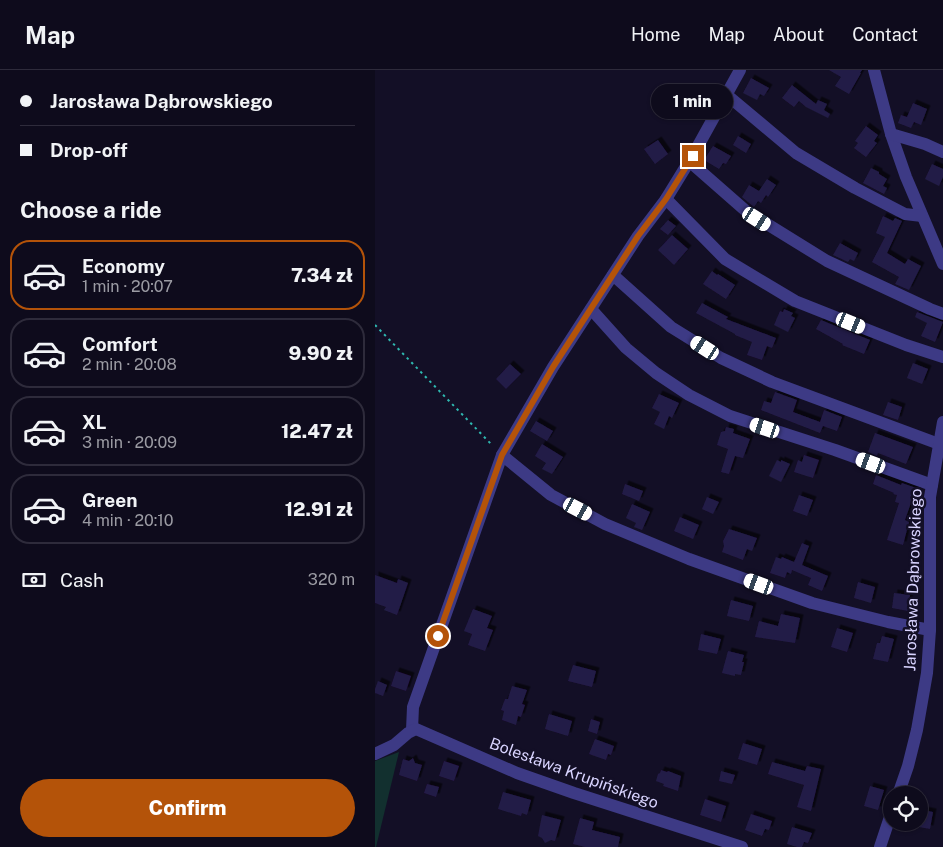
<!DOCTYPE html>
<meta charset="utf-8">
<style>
body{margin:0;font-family:"Public Sans",sans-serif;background:#171425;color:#f1f3f6;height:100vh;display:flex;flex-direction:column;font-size:19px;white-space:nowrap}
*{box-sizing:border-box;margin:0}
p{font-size:16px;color:#9b9ba3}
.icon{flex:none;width:28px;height:28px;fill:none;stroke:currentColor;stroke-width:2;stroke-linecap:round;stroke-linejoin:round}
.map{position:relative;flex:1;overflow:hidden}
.drawer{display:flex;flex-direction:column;background:#0e0b1c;width:375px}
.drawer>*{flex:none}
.hud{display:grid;align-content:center;height:110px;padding:0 20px;background:#0e0b1c}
.tools{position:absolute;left:508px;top:716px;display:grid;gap:10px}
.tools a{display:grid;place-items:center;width:45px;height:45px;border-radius:50%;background:#0e0b1c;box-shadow:0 1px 4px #0004,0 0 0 1px #2e2b3b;font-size:25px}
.end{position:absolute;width:22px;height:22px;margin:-11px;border:6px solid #b45309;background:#fff;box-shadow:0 0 0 2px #fff}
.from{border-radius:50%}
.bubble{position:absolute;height:35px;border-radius:18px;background:#0e0b1c;box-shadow:0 1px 4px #0004,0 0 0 1px #2e2b3b;font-size:16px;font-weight:800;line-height:35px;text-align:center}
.car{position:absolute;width:15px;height:30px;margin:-15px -8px;border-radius:6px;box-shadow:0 0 4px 1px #0007;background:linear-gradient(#fff 24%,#345 0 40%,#fff 0 76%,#345 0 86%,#fff 0)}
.hud b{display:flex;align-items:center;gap:18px;height:48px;font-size:19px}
.hud b+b{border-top:1px solid #2e2b3b}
.hud i{width:12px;height:12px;background:#f1f3f6}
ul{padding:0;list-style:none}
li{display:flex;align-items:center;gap:15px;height:70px;margin:0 10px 8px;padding:0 10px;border:2px solid #2e2b3b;border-radius:20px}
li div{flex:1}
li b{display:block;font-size:19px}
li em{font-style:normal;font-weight:800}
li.current{border-color:#b45309}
li>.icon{width:45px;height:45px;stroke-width:1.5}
h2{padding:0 20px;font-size:22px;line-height:60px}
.pay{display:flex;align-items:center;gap:12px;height:55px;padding:0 20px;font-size:19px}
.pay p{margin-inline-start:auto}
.action{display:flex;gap:10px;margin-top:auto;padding:10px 20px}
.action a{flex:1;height:58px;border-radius:30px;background:#b45309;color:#fff;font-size:20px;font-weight:800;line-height:58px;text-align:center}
header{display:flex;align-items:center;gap:30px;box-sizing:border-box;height:70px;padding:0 25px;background:#0e0b1c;border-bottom:1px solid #2e2b3b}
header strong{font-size:24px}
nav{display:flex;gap:28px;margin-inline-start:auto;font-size:18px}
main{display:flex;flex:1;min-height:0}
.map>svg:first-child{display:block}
.green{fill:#12302f}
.building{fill:#241b47;filter:url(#shadow)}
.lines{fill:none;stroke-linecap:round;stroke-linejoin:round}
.path{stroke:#2fb8b0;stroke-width:2;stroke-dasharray:2.5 4;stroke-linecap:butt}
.minor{stroke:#3d3a85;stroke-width:12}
.route{stroke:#b45309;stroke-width:6}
.labels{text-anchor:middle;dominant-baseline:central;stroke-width:5;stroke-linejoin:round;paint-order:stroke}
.street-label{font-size:16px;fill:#d9d4ff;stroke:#130f26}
</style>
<header>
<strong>Map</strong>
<nav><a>Home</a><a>Map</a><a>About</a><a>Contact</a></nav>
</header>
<main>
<section class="drawer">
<div class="hud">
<b><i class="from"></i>Jarosława Dąbrowskiego</b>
<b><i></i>Drop-off</b>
</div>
<h2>Choose a ride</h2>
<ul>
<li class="current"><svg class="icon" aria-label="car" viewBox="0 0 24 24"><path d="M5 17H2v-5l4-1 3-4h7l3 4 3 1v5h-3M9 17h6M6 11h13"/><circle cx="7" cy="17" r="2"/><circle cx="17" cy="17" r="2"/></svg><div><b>Economy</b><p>1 min · 20:07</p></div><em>7.34 zł</em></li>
<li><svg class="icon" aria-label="car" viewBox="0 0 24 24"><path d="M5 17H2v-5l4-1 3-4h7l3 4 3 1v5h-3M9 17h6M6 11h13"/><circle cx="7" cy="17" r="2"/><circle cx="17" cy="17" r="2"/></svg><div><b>Comfort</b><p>2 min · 20:08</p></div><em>9.90 zł</em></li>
<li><svg class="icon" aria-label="car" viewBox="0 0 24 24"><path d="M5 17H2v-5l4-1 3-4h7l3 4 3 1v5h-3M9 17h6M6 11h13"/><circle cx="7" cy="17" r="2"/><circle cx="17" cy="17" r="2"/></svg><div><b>XL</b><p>3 min · 20:09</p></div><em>12.47 zł</em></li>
<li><svg class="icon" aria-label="car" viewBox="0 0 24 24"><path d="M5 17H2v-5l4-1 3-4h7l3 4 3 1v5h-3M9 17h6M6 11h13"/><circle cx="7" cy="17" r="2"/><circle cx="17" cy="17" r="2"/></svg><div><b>Green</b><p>4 min · 20:10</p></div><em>12.91 zł</em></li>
</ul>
<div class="pay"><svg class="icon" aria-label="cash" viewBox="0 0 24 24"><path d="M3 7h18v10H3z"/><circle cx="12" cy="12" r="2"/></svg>Cash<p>320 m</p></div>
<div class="action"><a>Confirm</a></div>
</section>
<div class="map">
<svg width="568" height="777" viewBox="0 0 568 777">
<defs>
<filter id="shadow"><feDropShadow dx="3.5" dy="-3.5" stdDeviation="0" flood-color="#0009"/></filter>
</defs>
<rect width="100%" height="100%" fill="#130f26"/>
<path class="green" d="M24,682L1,777H0V691Z"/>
<g class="building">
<path d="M454,0H487L485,3H486L474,24L460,16L466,7Z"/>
<path d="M376,8L394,18L389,26L385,24L382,30L368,23Z"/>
<path d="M417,15L441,34L443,30L452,34L449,40L455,44L453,48L431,37L424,31L419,37L407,28Z"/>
<path d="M538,33L552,39L546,55L539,52L536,58L523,53L526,45L532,47Z"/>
<path d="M491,56L503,65L499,71L502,73L491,87L479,78L483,73L480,71Z"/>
<path d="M363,66L376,74L371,83L358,75Z"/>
<path d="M283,70L293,84L280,94L269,79Z"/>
<path d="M338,76L356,86L351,94L348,93L344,99L329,90Z"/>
<path d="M557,94L568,99V107L564,116L550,109Z"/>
<path d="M496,98L504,102V104L512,109L508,116L512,118L509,124L488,113Z"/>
<path d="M392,109L401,115L393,127L391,125L386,133L383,131L379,137L367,127L374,115L384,121Z"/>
<path d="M508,146L518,151L520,148L527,151L512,183L530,194L533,189L546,196L534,220L520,214L524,207L497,192L510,167L501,163Z"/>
<path d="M293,150L301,156L293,165L285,159Z"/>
<path d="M297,165L313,179L299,195L283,180Z"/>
<path d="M465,173L483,183L479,191L475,189L473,192L458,185Z"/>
<path d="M337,201L342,205L343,204L360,215L351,229L328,214Z"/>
<path d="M327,233L353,247L351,249L401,268L397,278L392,276L387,290L372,285L377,272L360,265V264L321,243Z"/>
<path d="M409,239L418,243L416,246L420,248L413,262L399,255L405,241L408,242Z"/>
<path d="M542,242L568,252L560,272L546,266L552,253L540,247Z"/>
<path d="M446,250L495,270L489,284L467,275L468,274L441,259Z"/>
<path d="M538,293L553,299L547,314L532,308Z"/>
<path d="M135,294L146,304L131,319L121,309Z"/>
<path d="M400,322L422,330L418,342L445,352L449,340L467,347L462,361L448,356L445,363L386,340L389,331L396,333Z"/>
<path d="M284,324L304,333L297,348L294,346L289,359L279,354L285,342L277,338Z"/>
<path d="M513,332L527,337L523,350L508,345Z"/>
<path d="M161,351L178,361L172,371L155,361Z"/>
<path d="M351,357L359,359L358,363L375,369L368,388L360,386L354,404L346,402L353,379L342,375L346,362L350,361Z"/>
<path d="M500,363L538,377L531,394L503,383L502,386L493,382Z"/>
<path d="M167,374L188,387L177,404L167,399L171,393L160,386Z"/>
<path d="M429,385L444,390L438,408L419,402L423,390L427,392Z"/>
<path d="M402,390L406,392V390L415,394L406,412L394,406Z"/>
<path d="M501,405L526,415L527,413L541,418L530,450L534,452L528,475L512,470L524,433L520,432L522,425L518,424L519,423L498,414Z"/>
<path d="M250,414L268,421L264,431L247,424Z"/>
<path d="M424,425L438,430L432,446L418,441Z"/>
<path d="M332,427L344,432L338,444L327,439Z"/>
<path d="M257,434L275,442L267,460L259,457L261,453L251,448Z"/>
<path d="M305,447L324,455L318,469L299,461Z"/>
<path d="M354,459L382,468L377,481L372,479L368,490L347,482L349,476L348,471Z"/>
<path d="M427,473L434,476L427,495L453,506L447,521L433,515L436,508L417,500L416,504L412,502L410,508L395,503L401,487L406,489L407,487L419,492Z"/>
<path d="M0,505L22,513L23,509L33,513L22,545L9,540L11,537L0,533Z"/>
<path d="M483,512L500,517L496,533L479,528Z"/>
<path d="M519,523L535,525L533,541L517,538Z"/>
<path d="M356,530L378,536L374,551L352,546Z"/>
<path d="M98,539L117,546L112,558L118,560L110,581L93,575L97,564L89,561Z"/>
<path d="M406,544L425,548L420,573L380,567L384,551L403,556Z"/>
<path d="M462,558L478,563L472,582L456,577Z"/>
<path d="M326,564L346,569L342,584L323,580Z"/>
<path d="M507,566L519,569L513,592L498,589L502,573H505Z"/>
<path d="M353,581L369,585L367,592H369L366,605L360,604V606L347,603Z"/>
<path d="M198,595L221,601L217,617L193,611Z"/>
<path d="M21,601L36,606L31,621L16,616Z"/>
<path d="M3,611L12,615L8,626L0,623V619Z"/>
<path d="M137,616L152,620L147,634L150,635L146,647L143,646L141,655L127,650L129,641L126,640L130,629H133Z"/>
<path d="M174,644L197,651L193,666L170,659Z"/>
<path d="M216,649L225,652L222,664L213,661Z"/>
<path d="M220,669L239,676L236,685L233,684L231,690L214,684Z"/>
<path d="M368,673L387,679L382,695L363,689Z"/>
<path d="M38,688L40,693L47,695L42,711L24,705L28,689L34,691Z"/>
<path d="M69,691L84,696L79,711L64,706Z"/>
<path d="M397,692L430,701L432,696L446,699L436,741L422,737L429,715L393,704Z"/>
<path d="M286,700L292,702L293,701L306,706L303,721L288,716L289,714L281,711L283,704L285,703Z"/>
<path d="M346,701L360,705L357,714L344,711Z"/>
<path d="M52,714L64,717L61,727L49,723Z"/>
<path d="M495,716L509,720L503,740L489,736Z"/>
<path d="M128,722L156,730L152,745L147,743L146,746L123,739Z"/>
<path d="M330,729L351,736L346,752L325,745Z"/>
<path d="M548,740L558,742L555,759L544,757V742L547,743Z"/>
<path d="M376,744L397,751L394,760L390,759L387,766L370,760Z"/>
<path d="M167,745L186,750L180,771L176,770L170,773L167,768L163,766Z"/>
<path d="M205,748L219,752L217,760L245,767L243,777H210L198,774Z"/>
<path d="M417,757L437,763L433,773L429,772L427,777H422L412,774Z"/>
</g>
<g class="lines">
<path class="path" d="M0,255L118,376"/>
<g class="minor">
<path d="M499,0L516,64L531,107L568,194"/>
<path d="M352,25L421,83L480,118L530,144L547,146"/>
<path d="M516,64L550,74L568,82"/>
<path d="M314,91L371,141L452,191L555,239L568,244"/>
<path d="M291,129L350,189L420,231L531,275L568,287"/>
<path d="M238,205L296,257L346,288L397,312L564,374"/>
<path d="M216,239L251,278L281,303L314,325L355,346L460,380L557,415"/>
<path d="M127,385L176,425L230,454L314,489L437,533L513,552L555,560"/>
<path d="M37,660L38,637L127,385L178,297L263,166L291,129L318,85L365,0"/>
<path d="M0,684L19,675L33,663L41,659L142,703L199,723L367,777"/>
<path d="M523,725L533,696L542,660L552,603L555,560V427L568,352"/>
<path d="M505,777L516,744"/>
</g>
</g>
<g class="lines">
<path class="route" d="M63,566L127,385L178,297L263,166L291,129L318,86"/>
</g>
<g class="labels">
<g class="street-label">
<text transform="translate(538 510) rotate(-88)">Jarosława Dąbrowskiego</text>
<text transform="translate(199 703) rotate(20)">Bolesława Krupińskiego</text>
</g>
</g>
</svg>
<div class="tools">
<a><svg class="icon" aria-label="locate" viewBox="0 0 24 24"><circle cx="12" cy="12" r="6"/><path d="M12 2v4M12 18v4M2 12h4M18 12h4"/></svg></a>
</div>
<i class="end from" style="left:63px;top:566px"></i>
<i class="end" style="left:318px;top:86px"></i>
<div class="bubble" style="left:276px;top:14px;width:82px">1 min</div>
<i class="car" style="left:382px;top:149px;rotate:122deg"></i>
<i class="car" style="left:476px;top:253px;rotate:112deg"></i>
<i class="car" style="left:330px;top:278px;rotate:302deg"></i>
<i class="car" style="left:390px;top:358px;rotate:288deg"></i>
<i class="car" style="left:496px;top:393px;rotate:290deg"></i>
<i class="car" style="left:203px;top:439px;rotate:118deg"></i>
<i class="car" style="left:384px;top:514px;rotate:290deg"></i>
</div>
</main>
